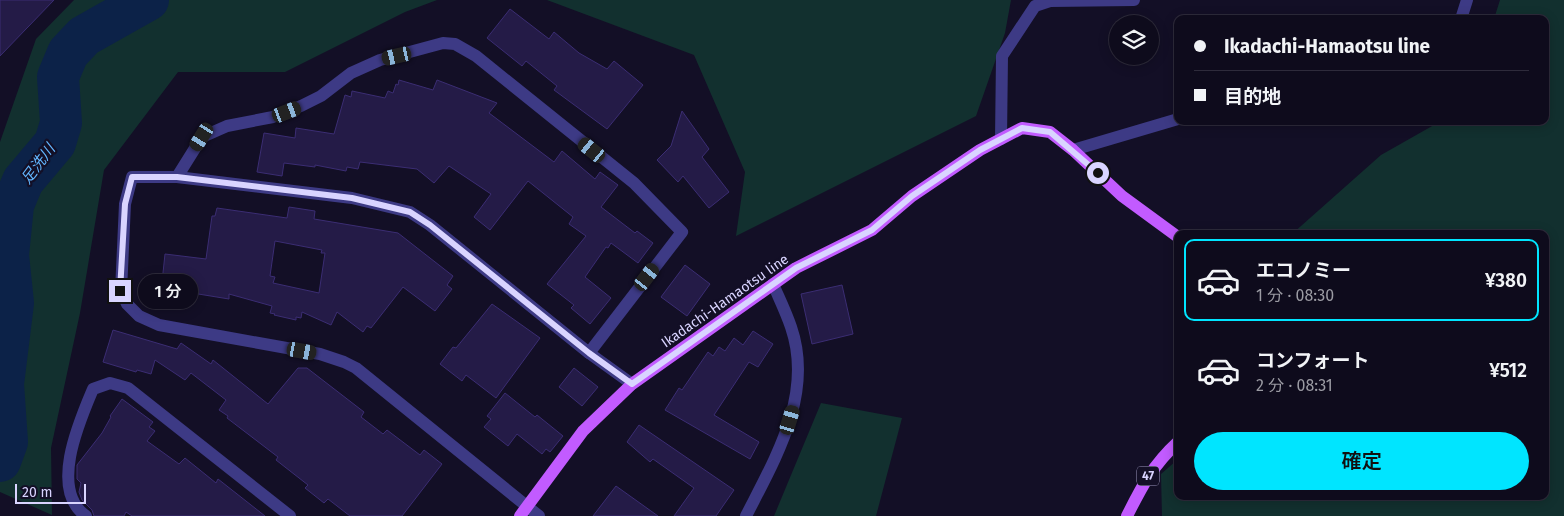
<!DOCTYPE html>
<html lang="ja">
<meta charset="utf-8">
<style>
body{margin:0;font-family:"Fira Sans","Noto Sans JP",sans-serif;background:#171425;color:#f1f3f6;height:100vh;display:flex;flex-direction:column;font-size:19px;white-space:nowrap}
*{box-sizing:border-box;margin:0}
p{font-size:16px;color:#9b9ba3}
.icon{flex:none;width:28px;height:28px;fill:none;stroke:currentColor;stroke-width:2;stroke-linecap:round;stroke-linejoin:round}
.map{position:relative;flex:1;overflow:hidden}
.side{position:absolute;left:1174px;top:230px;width:375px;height:270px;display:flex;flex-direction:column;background:#0e0b1c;border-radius:10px;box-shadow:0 2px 12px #0003,0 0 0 1px #2e2b3b}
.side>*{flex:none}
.hud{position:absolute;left:1174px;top:15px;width:375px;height:110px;border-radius:10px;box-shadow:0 2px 12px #0003,0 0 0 1px #2e2b3b;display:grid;align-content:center;height:110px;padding:0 20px;background:#0e0b1c}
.tools{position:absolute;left:1109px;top:15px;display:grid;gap:10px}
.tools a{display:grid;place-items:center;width:50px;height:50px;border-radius:50%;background:#0e0b1c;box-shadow:0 2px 12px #0003,0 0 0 1px #2e2b3b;font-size:25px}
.scale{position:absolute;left:15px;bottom:12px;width:71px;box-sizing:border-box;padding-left:5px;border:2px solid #d9d4ff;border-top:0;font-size:14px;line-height:18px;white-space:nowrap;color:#d9d4ff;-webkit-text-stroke:4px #130f26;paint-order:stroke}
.end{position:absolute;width:22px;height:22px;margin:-11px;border:6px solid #d9d4ff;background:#111;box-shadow:0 0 0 2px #111}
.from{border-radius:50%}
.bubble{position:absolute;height:35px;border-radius:18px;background:#0e0b1c;box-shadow:0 2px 12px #0003,0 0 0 1px #2e2b3b;font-size:16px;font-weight:600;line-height:35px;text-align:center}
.car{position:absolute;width:15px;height:30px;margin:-15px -8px;border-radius:6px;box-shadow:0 0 4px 1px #0007;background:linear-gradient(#222 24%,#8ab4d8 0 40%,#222 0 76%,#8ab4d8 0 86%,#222 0)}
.hud b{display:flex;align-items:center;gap:18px;height:48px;font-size:19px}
.hud b+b{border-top:1px solid #2e2b3b}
.hud i{width:12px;height:12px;background:#f1f3f6}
ul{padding:9px 0 0;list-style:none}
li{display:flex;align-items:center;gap:15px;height:82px;margin:0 10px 8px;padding:0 10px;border:2px solid transparent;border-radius:10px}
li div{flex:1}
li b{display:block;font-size:19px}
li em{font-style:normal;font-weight:600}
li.selected{border-color:#00e5ff}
li>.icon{width:45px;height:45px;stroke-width:1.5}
.primary-button{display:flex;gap:10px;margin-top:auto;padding:10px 20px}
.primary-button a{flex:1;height:58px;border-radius:30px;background:#00e5ff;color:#111;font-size:20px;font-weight:600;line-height:58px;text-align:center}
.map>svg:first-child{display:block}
.green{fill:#12302f}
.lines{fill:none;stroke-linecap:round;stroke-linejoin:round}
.river{stroke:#0c2248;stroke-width:42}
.building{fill:#241b47;stroke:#3b2d73;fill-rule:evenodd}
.minor{stroke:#3d3a85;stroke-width:12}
.primary{stroke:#c25bff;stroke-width:12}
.route{stroke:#d9d4ff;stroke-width:6}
.labels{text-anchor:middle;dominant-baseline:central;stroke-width:4.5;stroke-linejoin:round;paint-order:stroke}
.shield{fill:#130f26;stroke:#9e99be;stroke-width:1}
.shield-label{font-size:12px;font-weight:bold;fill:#d9d4ff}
.street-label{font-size:14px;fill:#d9d4ff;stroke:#130f26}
.water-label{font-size:15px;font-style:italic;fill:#62b6ff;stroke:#130f26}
</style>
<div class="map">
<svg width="1564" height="516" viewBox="0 0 1564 516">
<rect width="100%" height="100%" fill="#130f26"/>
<g class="green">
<path d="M74,0H437L405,12L285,72H178L104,170L80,313L51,448L52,515L0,492V142L36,39Z"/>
<path d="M547,0H1011L1005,33L976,116L736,236L745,172L694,55Z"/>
<path d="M1500,0H1564V516H1162L1161,474L1177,460L1178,496H1545V234H1292L1381,155L1441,121H1545V19H1494Z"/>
<path d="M821,403L902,418L876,516H774Z"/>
</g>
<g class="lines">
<path class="river" d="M0,461L7,442L3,384L13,303L8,255L13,205L23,181L55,143L61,123L58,77L68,53L84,36L148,0"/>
</g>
<g class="building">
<path d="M0,0H54L0,56Z"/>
<path d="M510,9L549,39L554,32L579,53L607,69L614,61L643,85L607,129L554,90L557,86L526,61L522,66L487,38Z"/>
<path d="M399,80L433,90L437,80L497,103L489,113L554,162L562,151L595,179L600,172L618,185L601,207L635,233L637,231L653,243L638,263L611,243L608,248L606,247L585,277L611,298L590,324L571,308L574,305L547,284L586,236L569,224L573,217L528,181L490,230L474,217L491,194L449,166L434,183L417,169L360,162L358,169L347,167L346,171L315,165V167L284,163L282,176L257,172L264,133L295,138L296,128L334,134L345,95L351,97L352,91L385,98L388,91L393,93L396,84L398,85Z"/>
<path d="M682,111L709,149L702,157L729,192L709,208L683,176L678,182L657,160L671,146Z"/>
<path d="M289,207L315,211L314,219L398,233L453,276L447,285L452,289L435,311L403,287L371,328L367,326L363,332L337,312L331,325L302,312L301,318L296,317V320L274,315L275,314L270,313L272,306L229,294V299L186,292L184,304L160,301L165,254L206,259L212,216H215L217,208L287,218ZM275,241L322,250L321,253H325L319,293L273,283L275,277L270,276Z"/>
<path d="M685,265L710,284L687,316L661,297Z"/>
<path d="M842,285L853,334L812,344L801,294Z"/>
<path d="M492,304L540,338L496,398L466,375L462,381L440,364L453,347L456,348Z"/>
<path d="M113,330L177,349L181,343L211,364L213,360L268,404L298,368H307L364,412L361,417L383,434L387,430L420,455L424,450L442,464L402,516H350L328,499L324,503L305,488L308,485L276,460L278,457L227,418L228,416L219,410L226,400L191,373L185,380L155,360L151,374L137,370L136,372L103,362Z"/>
<path d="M753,331L773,344L758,367L749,362L714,415L759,442L750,459L665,410L679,388L682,390L708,352L713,356L719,347L725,351L734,338L743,345Z"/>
<path d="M574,368L598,387L582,406L559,387Z"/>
<path d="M505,393L535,417L537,415L563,436L550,452L546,449L542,454L517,434L508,446L484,427L491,419L487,416Z"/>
<path d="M122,399L153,422L149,427L155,431L147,441L179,464L185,458L216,483L218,479L265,516H132L126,512L124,516H94L92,510L82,500L79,492L81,483L77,479V465L102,433L111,417L110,416Z"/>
<path d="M639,425L734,490L716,516H674L694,488L653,459L650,462L627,442Z"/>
<path d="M616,486L658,516H593Z"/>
</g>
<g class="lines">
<g class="minor">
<path d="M1461,19L1467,0"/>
<path d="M1001,139L1002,56L1035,6L1050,1L1134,0"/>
<path d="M1073,150L1178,119"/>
<path d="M177,177L352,198L410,212L430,225L589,353"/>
<path d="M86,516C49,490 79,422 93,389L110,383L128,388L290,516"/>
<path d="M539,516L356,368L344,362L320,354L159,325L139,316L127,304L121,291L125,204L132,177H177L202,137L227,126L273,117L301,106L321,96L351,73L380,60L443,43L455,44L476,56L634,183L682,232L589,353L632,384"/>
<path d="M746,516C776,457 814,394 791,327C786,312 779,298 773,284"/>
</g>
<g class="primary">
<path d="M520,516L583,431L632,384L796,268L872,230L912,196L980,150L1022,128L1050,132L1073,150L1122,196L1178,237"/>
<path d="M1127,516C1142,486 1153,465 1178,442"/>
</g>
</g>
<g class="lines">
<path class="route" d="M120,291L125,204L132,177H177L352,198L410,212L430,225L589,353L632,384L796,268L872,230L912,196L980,150L1022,128L1050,132L1098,173"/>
</g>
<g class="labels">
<rect class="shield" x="1137" y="466.5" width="22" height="19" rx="4"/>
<g class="shield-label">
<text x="1148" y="476">47</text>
</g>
<g class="street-label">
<text transform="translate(725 301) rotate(-35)">Ikadachi-Hamaotsu line</text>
</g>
<g class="water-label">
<text transform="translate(38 164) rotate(-53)">足洗川</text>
</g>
</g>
</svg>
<div class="tools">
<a><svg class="icon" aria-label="layers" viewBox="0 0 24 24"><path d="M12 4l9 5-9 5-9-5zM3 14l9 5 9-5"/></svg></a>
</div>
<div class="scale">20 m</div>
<i class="end from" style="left:1098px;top:173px"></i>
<i class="end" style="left:120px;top:291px"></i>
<div class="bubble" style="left:138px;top:274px;width:60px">1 分</div>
<i class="car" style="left:397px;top:56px;rotate:257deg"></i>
<i class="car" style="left:287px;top:112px;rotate:69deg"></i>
<i class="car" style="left:202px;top:137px;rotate:212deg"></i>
<i class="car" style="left:592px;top:150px;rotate:309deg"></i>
<i class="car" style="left:647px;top:277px;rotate:37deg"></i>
<i class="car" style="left:302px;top:351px;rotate:100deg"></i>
<i class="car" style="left:790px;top:420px;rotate:17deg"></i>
<div class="hud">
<b><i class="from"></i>Ikadachi-Hamaotsu line</b>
<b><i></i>目的地</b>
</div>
<section class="side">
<ul>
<li class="selected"><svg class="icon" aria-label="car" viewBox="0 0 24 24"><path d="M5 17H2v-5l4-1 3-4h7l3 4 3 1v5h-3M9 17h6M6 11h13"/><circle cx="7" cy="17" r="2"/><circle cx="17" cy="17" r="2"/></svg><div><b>エコノミー</b><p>1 分 · 08:30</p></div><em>¥380</em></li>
<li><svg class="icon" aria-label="car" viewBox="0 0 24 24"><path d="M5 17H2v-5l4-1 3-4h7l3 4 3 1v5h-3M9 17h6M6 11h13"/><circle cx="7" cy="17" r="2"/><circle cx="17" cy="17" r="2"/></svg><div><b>コンフォート</b><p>2 分 · 08:31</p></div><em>¥512</em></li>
</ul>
<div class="primary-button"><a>確定</a></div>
</section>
</div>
